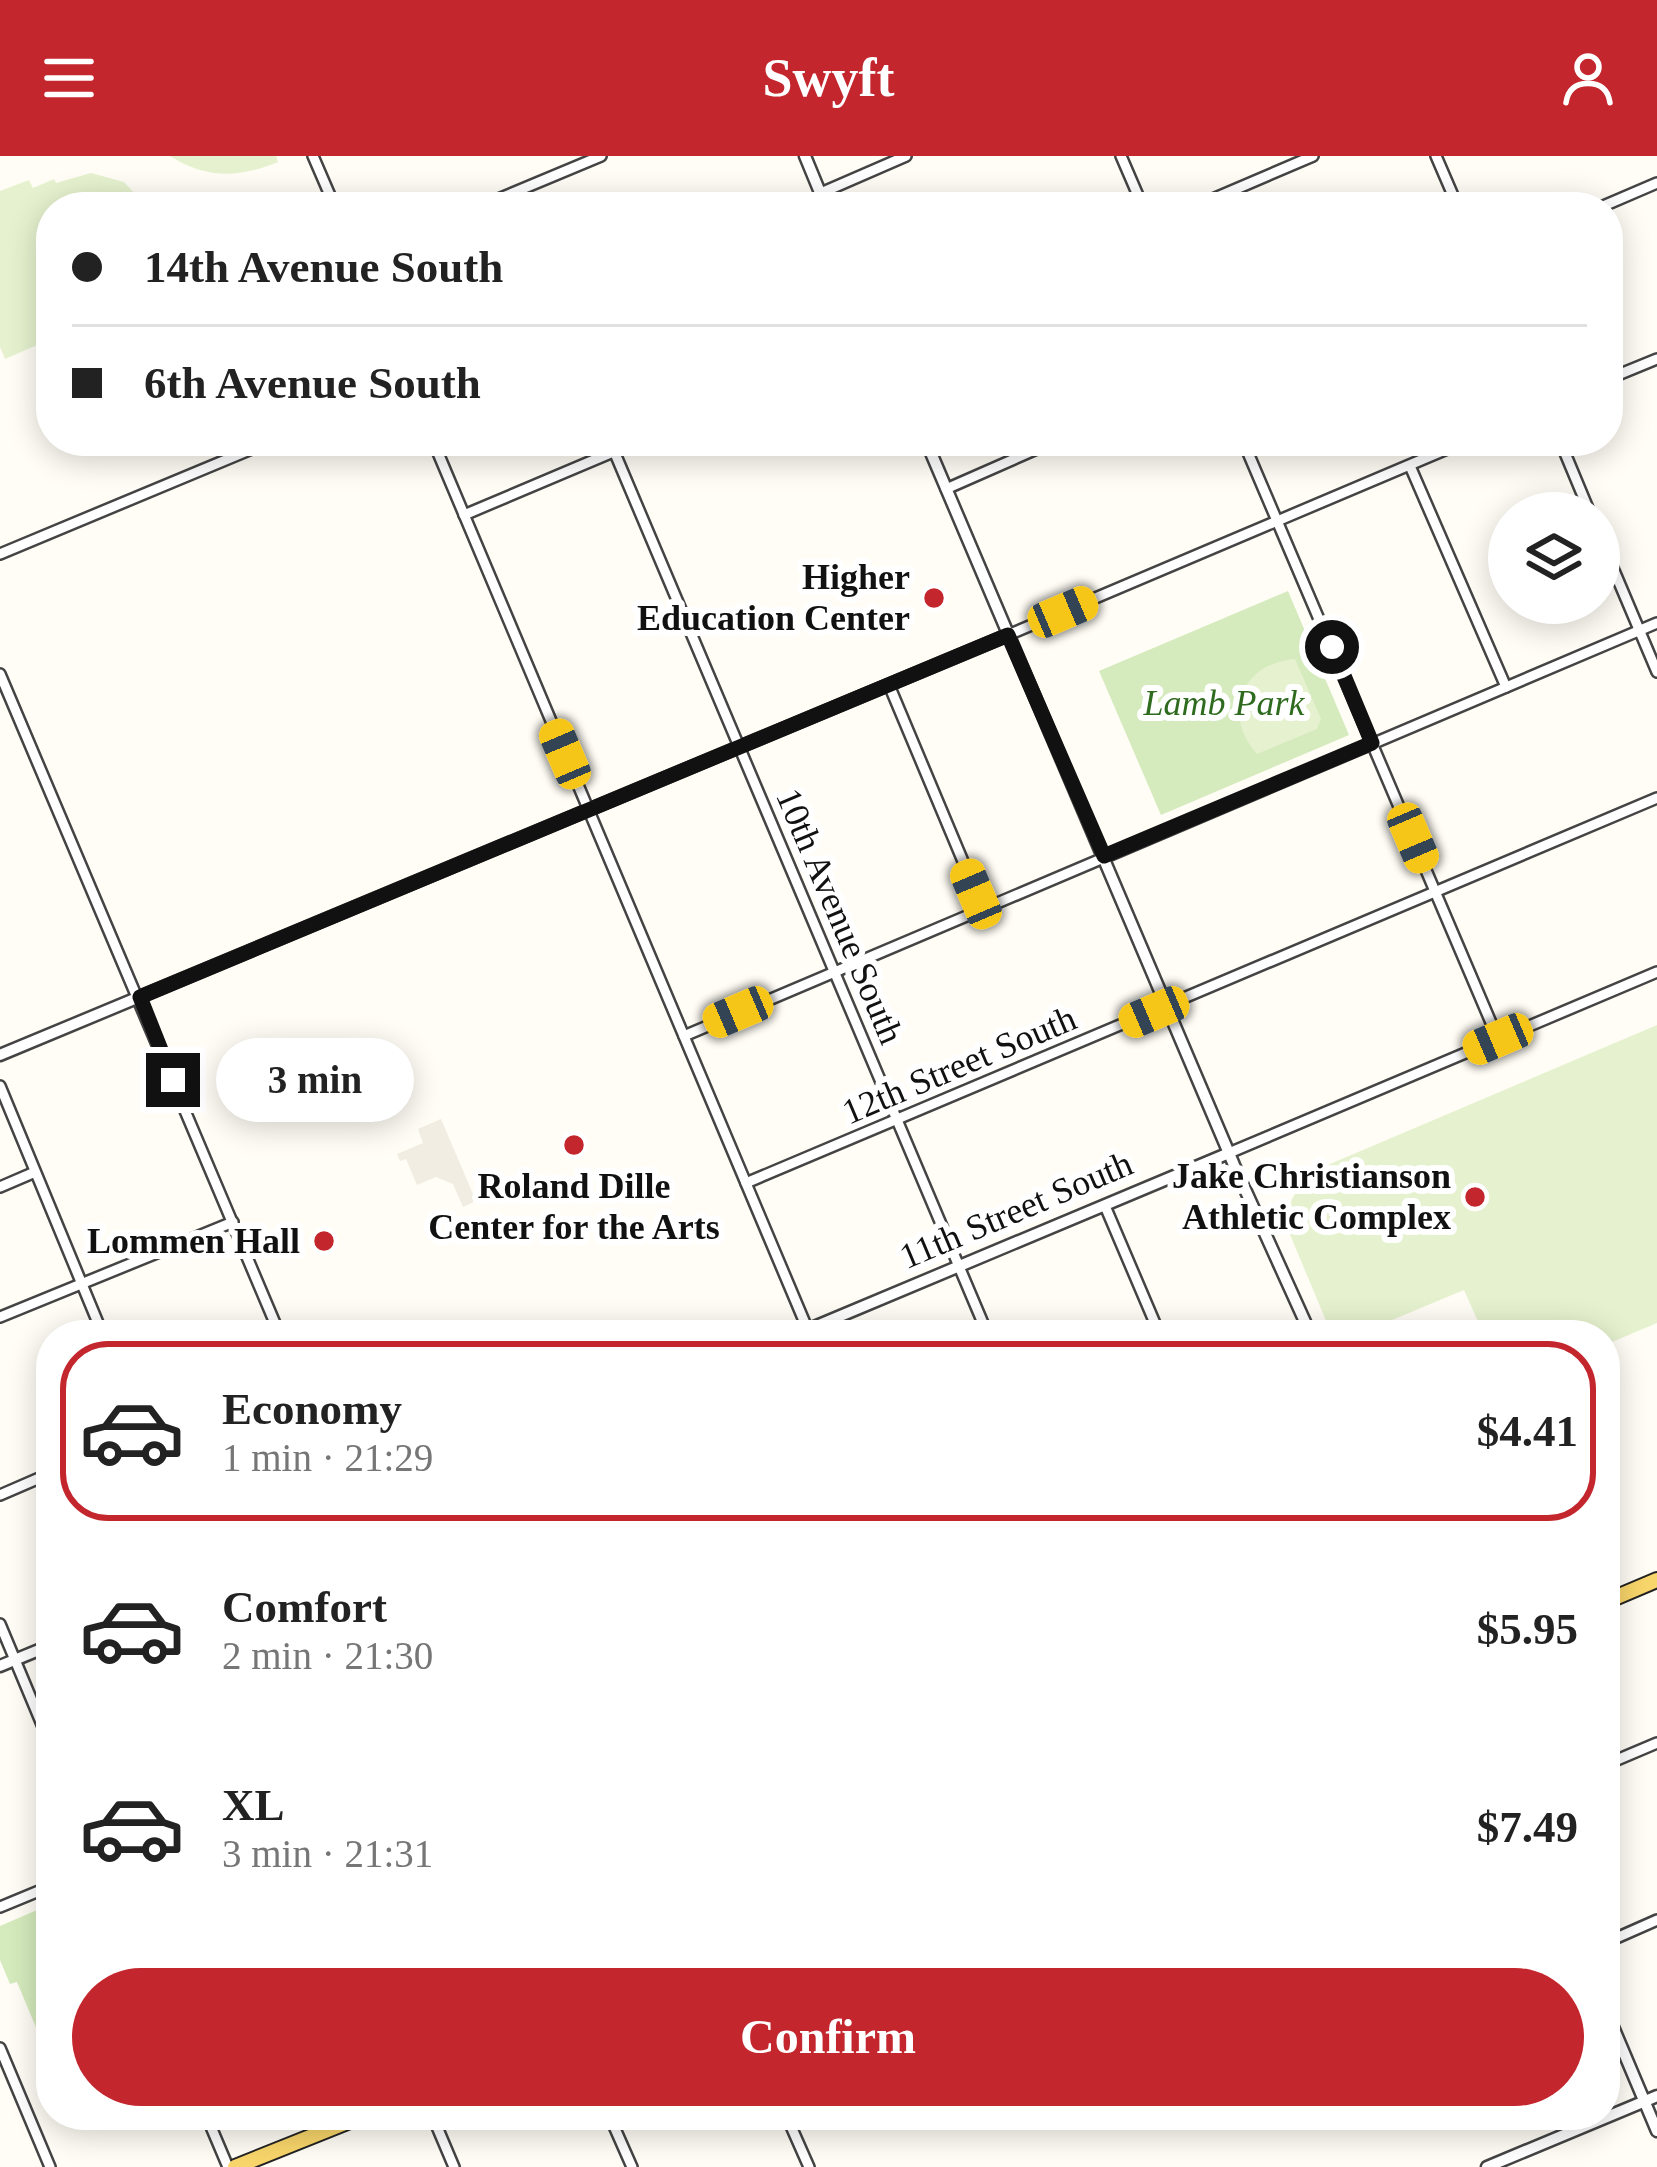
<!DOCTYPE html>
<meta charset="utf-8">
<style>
body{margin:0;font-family:"Times New Roman",serif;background:#f6f6f6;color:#222;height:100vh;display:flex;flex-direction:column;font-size:45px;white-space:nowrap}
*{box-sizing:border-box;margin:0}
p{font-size:39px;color:#767676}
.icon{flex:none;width:66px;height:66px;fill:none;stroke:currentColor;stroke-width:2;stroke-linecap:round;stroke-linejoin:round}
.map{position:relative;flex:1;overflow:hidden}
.details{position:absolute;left:36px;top:1164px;width:1584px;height:810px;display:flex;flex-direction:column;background:#fff;border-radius:48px;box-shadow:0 6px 30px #0003}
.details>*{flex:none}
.top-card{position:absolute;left:36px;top:36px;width:1587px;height:264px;border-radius:48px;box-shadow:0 6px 30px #0003;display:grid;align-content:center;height:264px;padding:0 36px;background:#fff}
.tools{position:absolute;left:1488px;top:336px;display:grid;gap:24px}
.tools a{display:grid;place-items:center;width:132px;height:132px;border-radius:50%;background:#fff;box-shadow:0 6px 30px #0003;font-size:60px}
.end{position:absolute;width:54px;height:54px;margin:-27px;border:15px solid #111;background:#fff;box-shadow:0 0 0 6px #fff}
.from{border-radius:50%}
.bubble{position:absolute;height:84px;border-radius:42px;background:#fff;box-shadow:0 6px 30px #0003;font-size:39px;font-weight:700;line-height:84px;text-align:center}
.car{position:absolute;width:36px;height:72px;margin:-36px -18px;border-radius:15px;box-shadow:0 0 9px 3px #0007;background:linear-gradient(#f5c518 24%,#345 0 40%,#f5c518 0 76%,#345 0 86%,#f5c518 0)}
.top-card b{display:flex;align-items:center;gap:42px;height:114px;font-size:45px}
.top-card b+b{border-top:3px solid #e0e0e0}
.top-card i{width:30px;height:30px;background:#222}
ul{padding:21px 0 0;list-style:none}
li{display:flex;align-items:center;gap:36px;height:180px;margin:0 24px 18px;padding:0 12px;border:6px solid transparent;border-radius:48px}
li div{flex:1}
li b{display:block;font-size:45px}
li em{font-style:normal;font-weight:700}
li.active{border-color:#c4262e}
li>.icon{width:108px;height:108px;stroke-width:1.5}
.primary-button{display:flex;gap:24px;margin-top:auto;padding:24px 36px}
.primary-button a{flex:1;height:138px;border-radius:72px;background:#c4262e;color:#fff;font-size:48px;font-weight:700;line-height:138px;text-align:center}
header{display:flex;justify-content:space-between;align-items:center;height:156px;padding:0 36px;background:#c4262e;color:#fff;font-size:54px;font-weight:700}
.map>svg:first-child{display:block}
.green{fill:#d5ebbd}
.pitch{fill:#e6f2cf}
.plaza{fill:#f1ede2}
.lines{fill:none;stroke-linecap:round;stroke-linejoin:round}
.minor-casing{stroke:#444;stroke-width:14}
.tertiary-casing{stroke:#444;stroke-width:15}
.primary-casing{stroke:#222;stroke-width:18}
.minor{stroke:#fff;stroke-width:9}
.tertiary{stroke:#fff;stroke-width:10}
.primary{stroke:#f9d66b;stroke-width:14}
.route{stroke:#111;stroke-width:15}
.poi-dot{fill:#c4262e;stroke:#fff;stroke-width:4.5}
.labels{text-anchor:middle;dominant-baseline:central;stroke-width:12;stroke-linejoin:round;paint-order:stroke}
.poi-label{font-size:36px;font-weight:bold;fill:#111;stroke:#fff;text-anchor:end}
.park-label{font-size:36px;font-style:italic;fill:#2f6b1f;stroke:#fff}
.street-label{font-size:36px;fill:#111;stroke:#fff}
</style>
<header><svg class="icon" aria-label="menu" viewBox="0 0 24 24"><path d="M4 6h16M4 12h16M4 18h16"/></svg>Swyft<svg class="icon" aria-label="person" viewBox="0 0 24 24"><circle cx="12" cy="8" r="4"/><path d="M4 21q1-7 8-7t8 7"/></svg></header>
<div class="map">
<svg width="1657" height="2011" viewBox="0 0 1657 2011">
<rect width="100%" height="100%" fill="#fffdf5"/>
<g class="green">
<path d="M1288,435L1349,579L1161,659L1099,515Z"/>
<path d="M51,1748V1898L48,1900L17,1826L10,1828L0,1804V1770Z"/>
</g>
<g class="pitch">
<path d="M170,0H276L278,6C239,22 206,23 170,0Z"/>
<path d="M91,17L124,26L147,51H51V183L5,203L0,191V35L29,24L33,32L54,23L56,27Z"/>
<path d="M1295,503L1321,563L1317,573L1257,598C1221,558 1242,507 1295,503Z"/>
<path d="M1657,869V1167L1605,1189V1179H1484L1464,1134L1356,1179H1332L1283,1062L1304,1019Z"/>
</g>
<path class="plaza" d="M441,963L476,1045L463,1051L453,1028L436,1021L417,1029L406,1003L400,1005L397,998L423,987L418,973Z"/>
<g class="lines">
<g class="minor-casing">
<g id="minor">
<path d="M313,0L335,51"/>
<path d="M1121,0L1143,51"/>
<path d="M1436,0L1458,51"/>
<path d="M821,37L906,0"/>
<path d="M479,51L601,0"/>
<path d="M1194,51L1313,0"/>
<path d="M1601,51L1657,27"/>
<path d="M1608,223L1657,203"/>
<path d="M433,285L810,1179"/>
<path d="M1243,285L1498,883"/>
<path d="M1560,285L1590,357"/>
<path d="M614,295L988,1179"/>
<path d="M1410,310L1506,531"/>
<path d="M946,333L1055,285"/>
<path d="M464,359L639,285"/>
<path d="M1599,379L1657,516"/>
<path d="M0,398L271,285"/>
<path d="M1008,479L1466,285"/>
<path d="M0,518L280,1179"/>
<path d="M889,529L983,753"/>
<path d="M684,880L1657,467"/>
<path d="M0,930L103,1179"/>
<path d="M1229,997L1657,816"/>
<path d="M746,1027L1657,642"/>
<path d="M0,1031L35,1016"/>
<path d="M1105,1050L1160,1179"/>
<path d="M0,1161L233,1066"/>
<path d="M0,1339L51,1317"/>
<path d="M0,1468L51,1590"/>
<path d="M1605,1609L1657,1587"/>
<path d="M0,1751L51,1730"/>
<path d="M1605,1787L1657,1764"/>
<path d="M0,1892L50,2011"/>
<path d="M206,1959L228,2011"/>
<path d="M432,1959L454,2011"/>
<path d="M609,1959L632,2011"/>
<path d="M786,1959L809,2011"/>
</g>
</g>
<g class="tertiary-casing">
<g id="tertiary">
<path d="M805,0L826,51"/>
<path d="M926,285L1234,1009L1311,1179"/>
<path d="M0,899L1008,479"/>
<path d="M795,1179L1229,997"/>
<path d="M0,1510L51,1489"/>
<path d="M1605,1852L1657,1975"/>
<path d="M1487,2011L1657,1940"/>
</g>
</g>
<g class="primary-casing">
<g id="primary">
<path d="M1605,1446L1657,1424"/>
<path d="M235,2011L365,1959"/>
</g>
</g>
<use href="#minor" class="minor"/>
<use href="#tertiary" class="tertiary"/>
<use href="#primary" class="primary"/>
</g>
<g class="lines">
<path class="route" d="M173,924L140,841L1008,479L1104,700L1372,587L1332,491"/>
</g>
<g class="poi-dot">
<circle cx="934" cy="442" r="12"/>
<circle cx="574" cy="989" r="12"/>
<circle cx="1475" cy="1041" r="12"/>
<circle cx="324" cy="1085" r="12"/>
</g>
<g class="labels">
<g class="poi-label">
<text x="910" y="421">Higher<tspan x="910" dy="41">Education Center</tspan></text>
<text x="1451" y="1020">Jake Christianson<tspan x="1451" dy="41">Athletic Complex</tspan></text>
<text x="574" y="1030" text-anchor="middle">Roland Dille<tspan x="574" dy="41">Center for the Arts</tspan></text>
<text x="300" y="1085">Lommen Hall</text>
</g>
<g class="park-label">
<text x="1224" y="547">Lamb Park</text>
</g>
<g class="street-label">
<text transform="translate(840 760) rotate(67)">10th Avenue South</text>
<text transform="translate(959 909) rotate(-23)">12th Street South</text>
<text transform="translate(1016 1054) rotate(-23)">11th Street South</text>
</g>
</g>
</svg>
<div class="tools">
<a><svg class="icon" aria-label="layers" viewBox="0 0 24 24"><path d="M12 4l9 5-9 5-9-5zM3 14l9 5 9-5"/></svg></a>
</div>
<i class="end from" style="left:1332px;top:491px"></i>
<i class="end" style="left:173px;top:924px"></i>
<div class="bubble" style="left:216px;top:882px;width:198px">3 min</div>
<i class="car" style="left:1063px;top:456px;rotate:67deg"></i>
<i class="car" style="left:565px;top:598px;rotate:337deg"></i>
<i class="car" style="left:1413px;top:682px;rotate:157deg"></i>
<i class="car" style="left:976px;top:738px;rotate:337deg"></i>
<i class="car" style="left:738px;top:856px;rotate:247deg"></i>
<i class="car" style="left:1154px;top:856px;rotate:247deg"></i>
<i class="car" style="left:1498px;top:883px;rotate:247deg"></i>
<div class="top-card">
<b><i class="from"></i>14th Avenue South</b>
<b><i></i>6th Avenue South</b>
</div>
<section class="details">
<ul>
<li class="active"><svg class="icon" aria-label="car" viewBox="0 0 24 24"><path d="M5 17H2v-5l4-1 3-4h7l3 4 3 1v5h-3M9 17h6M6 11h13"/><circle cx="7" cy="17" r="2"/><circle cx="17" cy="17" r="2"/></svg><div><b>Economy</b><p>1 min · 21:29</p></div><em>$4.41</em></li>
<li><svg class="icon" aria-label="car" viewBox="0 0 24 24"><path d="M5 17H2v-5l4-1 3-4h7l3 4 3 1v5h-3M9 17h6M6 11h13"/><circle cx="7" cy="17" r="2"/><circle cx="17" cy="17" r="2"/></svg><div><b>Comfort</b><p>2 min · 21:30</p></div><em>$5.95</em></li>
<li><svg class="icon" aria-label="car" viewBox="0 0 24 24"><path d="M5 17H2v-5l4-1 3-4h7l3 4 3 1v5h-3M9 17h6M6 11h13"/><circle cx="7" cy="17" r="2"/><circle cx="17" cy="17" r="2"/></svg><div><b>XL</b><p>3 min · 21:31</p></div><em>$7.49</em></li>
</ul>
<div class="primary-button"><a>Confirm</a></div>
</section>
</div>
